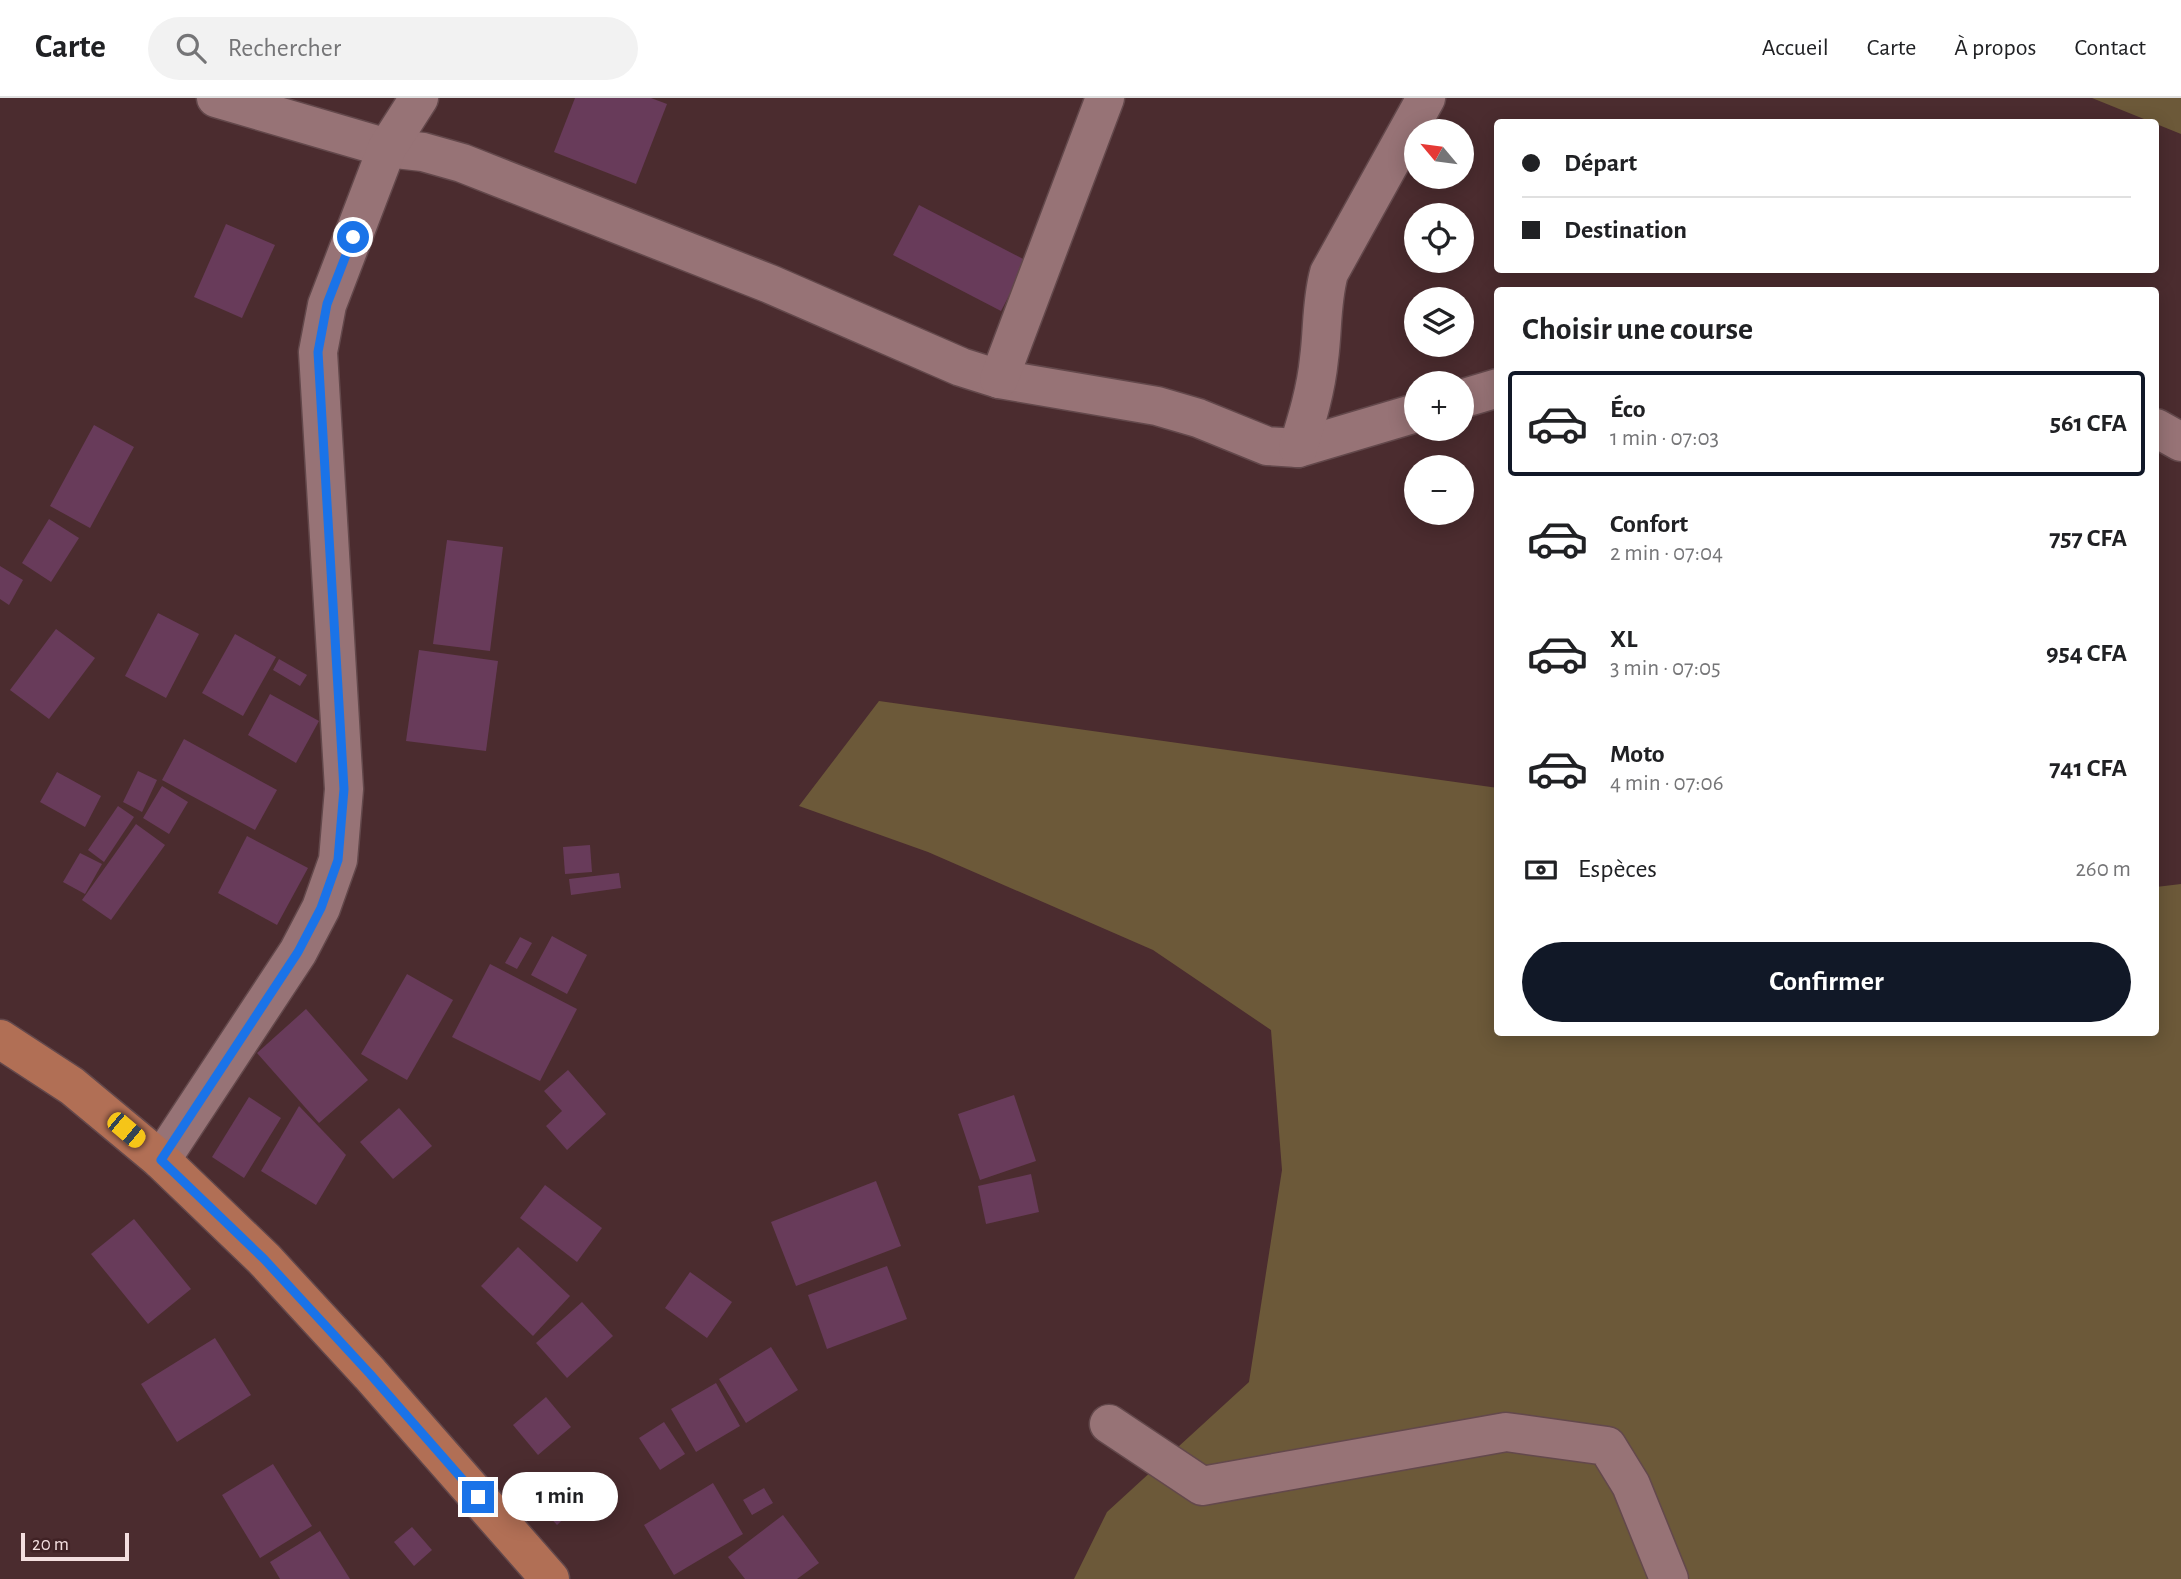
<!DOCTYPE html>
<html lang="fr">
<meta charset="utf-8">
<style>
body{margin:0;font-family:"Alegreya Sans",sans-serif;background:#f2f2f2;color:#202124;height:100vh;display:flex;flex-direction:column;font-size:26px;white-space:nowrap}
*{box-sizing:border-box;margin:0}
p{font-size:23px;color:#757577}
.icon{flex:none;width:38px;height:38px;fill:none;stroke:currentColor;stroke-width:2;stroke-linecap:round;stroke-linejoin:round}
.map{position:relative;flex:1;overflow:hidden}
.panel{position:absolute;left:1494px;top:189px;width:665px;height:749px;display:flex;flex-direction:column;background:#fff;border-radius:7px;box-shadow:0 4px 18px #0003}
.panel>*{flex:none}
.banner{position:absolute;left:1494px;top:21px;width:665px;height:154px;border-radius:7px;box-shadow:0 4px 18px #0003;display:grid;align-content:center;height:154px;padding:0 28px;background:#fff}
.needle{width:46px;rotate:299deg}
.tools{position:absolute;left:1404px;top:21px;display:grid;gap:14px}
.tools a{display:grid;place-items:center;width:70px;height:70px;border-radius:50%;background:#fff;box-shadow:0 4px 18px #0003;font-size:35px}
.scale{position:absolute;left:21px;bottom:18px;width:108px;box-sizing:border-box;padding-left:7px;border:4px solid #f4dfe0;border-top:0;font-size:19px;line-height:24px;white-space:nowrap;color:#f4dfe0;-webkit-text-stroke:5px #402225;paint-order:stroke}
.end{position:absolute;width:32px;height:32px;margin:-16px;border:9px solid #1a73e8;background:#fff;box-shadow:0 0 0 4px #fff}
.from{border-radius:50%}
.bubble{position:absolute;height:49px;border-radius:24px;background:#fff;box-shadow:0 4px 18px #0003;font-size:23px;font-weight:600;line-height:49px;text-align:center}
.car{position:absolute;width:21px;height:42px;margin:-21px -10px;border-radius:9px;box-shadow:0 0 5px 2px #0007;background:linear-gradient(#f5c518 24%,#345 0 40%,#f5c518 0 76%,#345 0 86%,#f5c518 0)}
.banner b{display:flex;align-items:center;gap:24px;height:66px;font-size:26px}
.banner b+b{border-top:2px solid #e0e0e0}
.banner i{width:18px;height:18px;background:#202124}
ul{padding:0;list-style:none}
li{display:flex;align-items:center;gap:21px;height:105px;margin:0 14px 10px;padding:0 14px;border:4px solid transparent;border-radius:7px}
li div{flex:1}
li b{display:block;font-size:26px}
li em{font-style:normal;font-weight:600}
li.current{border-color:#111827}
li>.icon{width:63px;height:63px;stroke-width:1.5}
h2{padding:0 28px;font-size:32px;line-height:84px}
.pay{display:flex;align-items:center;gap:18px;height:77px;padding:0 28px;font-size:26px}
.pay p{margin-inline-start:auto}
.primary-button{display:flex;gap:14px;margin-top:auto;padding:14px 28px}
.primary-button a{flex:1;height:80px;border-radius:42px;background:#111827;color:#fff;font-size:28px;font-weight:600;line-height:80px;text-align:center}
header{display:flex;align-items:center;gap:42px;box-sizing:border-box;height:98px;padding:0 35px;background:#fff;border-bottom:2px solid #e0e0e0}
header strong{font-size:33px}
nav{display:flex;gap:38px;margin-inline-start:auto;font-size:24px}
.search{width:490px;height:63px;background:#f2f2f2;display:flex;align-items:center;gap:18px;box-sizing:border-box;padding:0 24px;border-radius:38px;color:#757577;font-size:26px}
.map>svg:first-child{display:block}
.green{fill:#6c5939}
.building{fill:#683b5a}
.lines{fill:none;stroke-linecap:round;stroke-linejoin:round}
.minor-casing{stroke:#63484b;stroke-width:41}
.major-casing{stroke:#63484b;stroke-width:41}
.minor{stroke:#977376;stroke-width:38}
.major{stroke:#b16f55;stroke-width:38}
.route{stroke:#1a73e8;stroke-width:9}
</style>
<header>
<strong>Carte</strong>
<div class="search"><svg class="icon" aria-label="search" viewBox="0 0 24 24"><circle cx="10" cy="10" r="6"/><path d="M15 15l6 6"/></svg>Rechercher</div>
<nav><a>Accueil</a><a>Carte</a><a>À propos</a><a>Contact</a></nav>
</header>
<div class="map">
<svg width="2181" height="1481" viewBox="0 0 2181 1481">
<rect width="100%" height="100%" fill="#4b2c2f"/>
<g class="green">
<path d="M2092,0H2181V36Z"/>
<path d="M879,603L1498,690V934H2156V789L2181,786V1481H1074L1107,1414L1249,1284L1282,1072L1271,932L1153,852L928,754L799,708Z"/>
</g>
<g class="building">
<path d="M575,0H651L667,6L636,86L554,54Z"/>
<path d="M919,107L1027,163L1001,213L893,157Z"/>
<path d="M226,126L275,147L242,220L194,199Z"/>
<path d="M94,327L134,349L90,430L50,408Z"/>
<path d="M49,421L79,440L51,484L22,465Z"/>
<path d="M447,442L503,449L490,553L433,546Z"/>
<path d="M0,468L23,482L9,507L0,501Z"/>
<path d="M158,515L199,536L166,600L125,578Z"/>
<path d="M56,531L95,560L49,621L10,592Z"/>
<path d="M235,536L276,559L243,618L202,595Z"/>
<path d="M419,552L498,563L486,653L406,643Z"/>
<path d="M279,561L307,577L300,588L273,572Z"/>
<path d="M270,596L319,623L296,665L248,637Z"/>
<path d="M184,641L277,692L255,732L162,682Z"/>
<path d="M138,673L157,682L142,714L123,704Z"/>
<path d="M57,674L101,698L85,729L40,704Z"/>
<path d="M162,688L188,704L169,736L143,720Z"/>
<path d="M118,708L134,719L104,764L88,752Z"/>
<path d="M136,726L165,747L111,822L82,802Z"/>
<path d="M247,738L308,770L277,827L218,795Z"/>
<path d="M590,747L592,774L565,776L563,749Z"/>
<path d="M80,755L102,766L85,796L63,784Z"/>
<path d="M619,775L621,790L571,797L569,781Z"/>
<path d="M552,838L587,857L567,896L531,877Z"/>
<path d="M520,839L532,845L517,871L505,865Z"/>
<path d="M490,866L577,911L540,983L452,939Z"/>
<path d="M407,876L453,902L407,982L361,956Z"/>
<path d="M306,911L368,982L319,1025L257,955Z"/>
<path d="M568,972L606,1016L567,1052L546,1028L562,1013L544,993Z"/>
<path d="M1014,997L1036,1063L980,1082L958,1016Z"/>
<path d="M249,999L281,1020L244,1080L212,1059Z"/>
<path d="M299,1008L346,1057L316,1107L261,1073Z"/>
<path d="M399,1010L432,1048L393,1081L360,1044Z"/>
<path d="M1031,1076L1039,1114L986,1126L978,1088Z"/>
<path d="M876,1083L901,1148L796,1188L771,1124Z"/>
<path d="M545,1087L602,1130L577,1164L520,1120Z"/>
<path d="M134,1121L191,1191L148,1226L91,1156Z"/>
<path d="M518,1149L570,1198L533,1238L481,1188Z"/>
<path d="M887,1168L907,1221L827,1251L808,1197Z"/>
<path d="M690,1174L732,1204L707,1240L665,1210Z"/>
<path d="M582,1204L613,1238L567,1280L536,1245Z"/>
<path d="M215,1240L251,1297L177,1344L141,1286Z"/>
<path d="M771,1249L798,1292L746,1325L719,1281Z"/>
<path d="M716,1285L740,1328L696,1354L671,1311Z"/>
<path d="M546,1299L571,1329L538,1357L513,1327Z"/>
<path d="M664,1324L685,1356L660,1372L639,1340Z"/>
<path d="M273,1366L312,1428L260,1460L222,1397Z"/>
<path d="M540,1376L572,1413L557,1427L524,1391Z"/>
<path d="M713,1385L743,1436L674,1477L644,1427Z"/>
<path d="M764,1390L773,1405L752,1417L743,1402Z"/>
<path d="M783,1417L819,1465L797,1481H745L728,1459Z"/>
<path d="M412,1429L432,1452L414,1468L394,1444Z"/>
<path d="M320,1433L350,1481H280L270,1464Z"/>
</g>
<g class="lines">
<g class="minor-casing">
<g id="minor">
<path d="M216,0L387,50L423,54L462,65L770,186L961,269L999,281L1157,308L1198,320L1267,348L1298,350L1416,315"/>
<path d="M999,281L1105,0"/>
<path d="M1461,301L1498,290"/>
<path d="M2156,330L2181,344"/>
<path d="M1298,350C1307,321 1316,292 1319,261C1323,232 1321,204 1329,175L1426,0"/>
<path d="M161,1062L298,854L321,810L338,762L344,691L318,254L327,207L387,50L419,0"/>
<path d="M1109,1326L1202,1388L1506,1334L1607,1348L1631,1387L1669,1481"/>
</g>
</g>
<g class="major-casing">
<path id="major" d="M0,941L72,988L161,1062L264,1161L370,1276L550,1481"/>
</g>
<use href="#minor" class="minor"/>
<use href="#major" class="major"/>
</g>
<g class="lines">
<path class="route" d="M353,139L327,206L318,254L344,691L338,762L321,810L298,854L161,1062L264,1161L370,1276L478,1399"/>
</g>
</svg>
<div class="tools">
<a><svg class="needle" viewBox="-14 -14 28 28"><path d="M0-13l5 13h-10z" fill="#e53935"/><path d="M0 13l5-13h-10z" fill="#757577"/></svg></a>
<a><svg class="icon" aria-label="locate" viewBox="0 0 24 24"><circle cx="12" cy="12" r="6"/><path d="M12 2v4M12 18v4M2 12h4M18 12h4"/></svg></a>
<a><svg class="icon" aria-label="layers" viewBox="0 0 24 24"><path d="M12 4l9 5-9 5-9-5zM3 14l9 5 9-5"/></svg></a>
<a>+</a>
<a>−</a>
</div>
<div class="scale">20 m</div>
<i class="end from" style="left:353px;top:139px"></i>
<i class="end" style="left:478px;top:1399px"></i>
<div class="bubble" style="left:502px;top:1374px;width:116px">1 min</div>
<i class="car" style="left:126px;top:1032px;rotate:130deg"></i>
<div class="banner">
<b><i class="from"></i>Départ</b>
<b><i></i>Destination</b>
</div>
<section class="panel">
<h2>Choisir une course</h2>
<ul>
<li class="current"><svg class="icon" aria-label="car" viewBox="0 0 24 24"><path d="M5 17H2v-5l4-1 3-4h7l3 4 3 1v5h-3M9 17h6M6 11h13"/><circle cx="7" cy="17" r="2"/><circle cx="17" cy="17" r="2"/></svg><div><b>Éco</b><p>1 min · 07:03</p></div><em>561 CFA</em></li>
<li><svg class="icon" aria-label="car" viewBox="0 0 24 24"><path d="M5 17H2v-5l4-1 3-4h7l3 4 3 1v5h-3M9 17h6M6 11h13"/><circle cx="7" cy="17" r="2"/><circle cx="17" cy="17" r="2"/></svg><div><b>Confort</b><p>2 min · 07:04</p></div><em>757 CFA</em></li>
<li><svg class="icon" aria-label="car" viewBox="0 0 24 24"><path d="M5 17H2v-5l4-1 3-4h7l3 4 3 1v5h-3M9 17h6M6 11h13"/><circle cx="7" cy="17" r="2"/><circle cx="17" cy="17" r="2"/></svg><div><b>XL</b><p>3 min · 07:05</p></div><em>954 CFA</em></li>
<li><svg class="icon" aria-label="car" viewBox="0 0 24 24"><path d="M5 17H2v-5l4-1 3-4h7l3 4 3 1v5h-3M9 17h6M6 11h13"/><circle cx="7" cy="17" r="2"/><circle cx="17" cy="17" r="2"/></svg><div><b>Moto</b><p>4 min · 07:06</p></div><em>741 CFA</em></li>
</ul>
<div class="pay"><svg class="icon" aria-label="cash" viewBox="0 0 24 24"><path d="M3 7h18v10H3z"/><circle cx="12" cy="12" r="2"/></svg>Espèces<p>260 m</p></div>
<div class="primary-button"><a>Confirmer</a></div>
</section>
</div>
